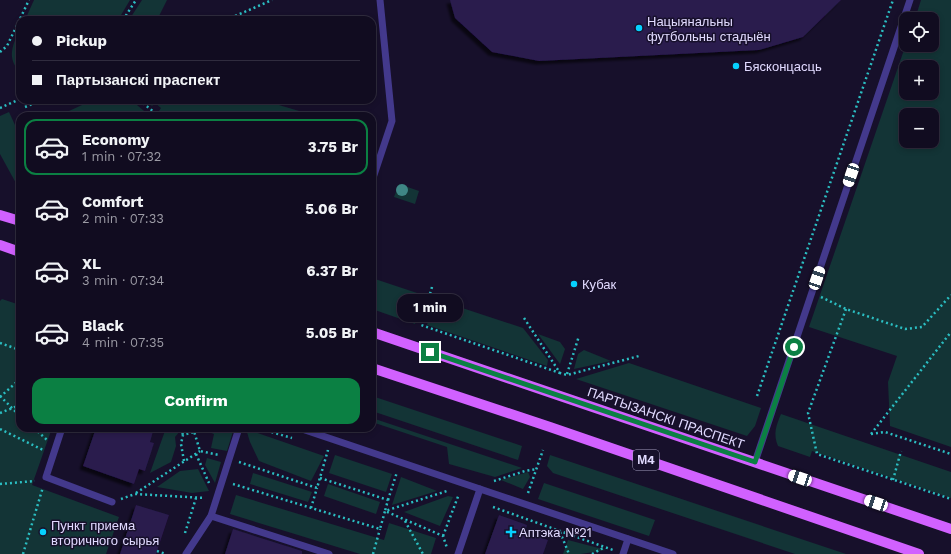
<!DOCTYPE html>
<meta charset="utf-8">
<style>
body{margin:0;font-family:"Work Sans",sans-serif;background:#1e1a2d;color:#f1f3f6;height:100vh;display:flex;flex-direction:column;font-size:15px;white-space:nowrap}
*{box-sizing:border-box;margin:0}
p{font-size:13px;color:#9c9ba5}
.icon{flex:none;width:22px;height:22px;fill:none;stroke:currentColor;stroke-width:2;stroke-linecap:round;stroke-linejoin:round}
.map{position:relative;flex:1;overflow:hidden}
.side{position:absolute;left:16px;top:112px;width:360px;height:320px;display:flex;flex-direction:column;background:#110c20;border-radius:12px;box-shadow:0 2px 6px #0003,0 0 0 1px #302c3e}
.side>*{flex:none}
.hud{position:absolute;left:16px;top:16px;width:360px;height:88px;border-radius:12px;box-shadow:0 2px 6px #0003,0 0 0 1px #302c3e;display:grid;align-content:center;height:88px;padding:0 16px;background:#110c20}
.tools{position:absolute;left:899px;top:12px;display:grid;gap:8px}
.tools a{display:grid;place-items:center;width:40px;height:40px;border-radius:8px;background:#110c20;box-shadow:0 2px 6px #0003,0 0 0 1px #302c3e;font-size:20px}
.end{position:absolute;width:18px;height:18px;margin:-9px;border:5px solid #0b8043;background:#fff;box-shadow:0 0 0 2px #fff}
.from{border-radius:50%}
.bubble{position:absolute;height:28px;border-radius:12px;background:#110c20;box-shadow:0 2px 6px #0003,0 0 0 1px #302c3e;font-size:13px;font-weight:700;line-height:28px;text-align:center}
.car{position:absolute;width:12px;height:24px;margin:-12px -6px;border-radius:5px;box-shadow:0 0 3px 1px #0007;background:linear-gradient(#fff 24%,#345 0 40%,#fff 0 76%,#345 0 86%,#fff 0)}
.hud b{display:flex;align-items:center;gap:14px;height:38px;font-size:15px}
.hud b+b{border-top:1px solid #302c3e}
.hud i{width:10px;height:10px;background:#f1f3f6}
ul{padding:7px 0 0;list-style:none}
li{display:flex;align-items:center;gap:12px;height:56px;margin:0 8px 6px;padding:0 8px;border:2px solid transparent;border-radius:12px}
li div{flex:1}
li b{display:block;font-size:15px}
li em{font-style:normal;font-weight:700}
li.current{border-color:#0b8043}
li>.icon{width:36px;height:36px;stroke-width:1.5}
.action{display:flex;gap:8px;margin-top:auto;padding:8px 16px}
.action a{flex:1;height:46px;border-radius:12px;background:#0b8043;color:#fff;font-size:16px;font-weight:700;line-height:46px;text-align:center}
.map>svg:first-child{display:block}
.green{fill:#133436;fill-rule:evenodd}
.building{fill:#291b4d;filter:url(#shadow)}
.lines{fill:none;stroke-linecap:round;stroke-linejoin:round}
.path{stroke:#2bbec2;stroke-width:2.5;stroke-dasharray:2 3;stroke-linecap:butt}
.service{stroke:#43398c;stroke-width:7}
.primary{stroke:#d161ff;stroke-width:10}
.tree{fill:#3f8685}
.route{stroke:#0b8043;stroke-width:5}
.poi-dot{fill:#06d1ff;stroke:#17102b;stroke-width:1.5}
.labels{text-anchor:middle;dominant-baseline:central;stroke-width:3;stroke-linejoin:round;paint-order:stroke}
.shield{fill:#17102b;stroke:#a49dbf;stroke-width:1}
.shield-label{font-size:12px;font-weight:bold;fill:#e1daff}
.poi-label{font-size:13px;fill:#e1daff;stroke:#17102b;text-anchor:start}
.street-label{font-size:13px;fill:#e1daff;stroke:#17102b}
</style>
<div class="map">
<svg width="951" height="554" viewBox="0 0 951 554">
<defs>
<filter id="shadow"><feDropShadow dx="-3.5" dy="3.5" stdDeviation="1" flood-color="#0009"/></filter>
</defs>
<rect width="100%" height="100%" fill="#17102b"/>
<g class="green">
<path d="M34,0H130L118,20H25Z"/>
<path d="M142,0H167L157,20H129Z"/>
<path d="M921,0H951V447L890,426L888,382L897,356L809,327L906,44L932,45V19H915ZM906,67H932V93H906ZM906,115H932V141H906Z"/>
<path d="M20,29V72C6,58 13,44 20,29Z"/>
<path d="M93,100H131L150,116H58Z"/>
<path d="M146,100H262L316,116H168L159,111L161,108L155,103L152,106Z"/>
<path d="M9,112L20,136V186L17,185L0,154V116Z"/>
<path d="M399,184L419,191L415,204L394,197Z"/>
<path d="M372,278L423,295L415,324L372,309Z"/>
<path d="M2,299L20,305V428H52L32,485L119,517L106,554H0V301Z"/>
<path d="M435,299L523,328L548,360L547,366L427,325Z"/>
<path d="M538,334L560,342L565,349L560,364Z"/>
<path d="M584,350L611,361L574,369L578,354Z"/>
<path d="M629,363L761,408L755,426L747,436L576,379Z"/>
<path d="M372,396L522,446L518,460L372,411Z"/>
<path d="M781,414L951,472V498L812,451L810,457L778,446C773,434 776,426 781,414Z"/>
<path d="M372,418L522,468L495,477L449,464L447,447L372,422Z"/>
<path d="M166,428H179L180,431L175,437L176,446L171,462L150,473Z"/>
<path d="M198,428H234L227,451L211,448L214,434Z"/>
<path d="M246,429L324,456L311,481L259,461L250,442Z"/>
<path d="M335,455L392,474L386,492L329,473Z"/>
<path d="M550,455L846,554H795L553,473L547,466Z"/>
<path d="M207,458L221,462L215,483L205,465Z"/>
<path d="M198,469L209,491L192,493L157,487L180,471Z"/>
<path d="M528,472L530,477L523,489L501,480Z"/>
<path d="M253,473L312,492L308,502L250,484Z"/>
<path d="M401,477L437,491L392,505Z"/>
<path d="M544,483L655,520L649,536L538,499Z"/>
<path d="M328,484L380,502L376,514L324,496Z"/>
<path d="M236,495L384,540L389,523L436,538L431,554H360L230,514Z"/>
<path d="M448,496L453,497L440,526L404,512Z"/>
<path d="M568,540L606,550L581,554H563Z"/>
</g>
<g class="building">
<path d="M450,0H841L803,37L759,50L539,61L492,52L455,18Z"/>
<path d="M96,428H154L150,442L154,443L145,471L139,469L134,484L83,466Z"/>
<path d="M136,505L169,515L156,554H120Z"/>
<path d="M499,515L527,525L525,532L548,540L543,554H485Z"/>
<path d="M233,529L302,551V554H225Z"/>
</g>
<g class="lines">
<g class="path">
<path d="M123,20L136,0"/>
<path d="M226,20L272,0"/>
<path d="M0,52L7,46L29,0"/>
<path d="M139,100L159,116"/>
<path d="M25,107L42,100"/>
<path d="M0,108L20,99"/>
<path d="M432,287L421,325L560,373"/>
<path d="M821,297L846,309L905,329L922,327L951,295"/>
<path d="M846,309L808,413L817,454L951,499"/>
<path d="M524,318L560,373L567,375L639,356"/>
<path d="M0,343L20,350"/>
<path d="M567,374L579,336"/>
<path d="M0,396L20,416"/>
<path d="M757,396L893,0"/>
<path d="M0,397L20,379"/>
<path d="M0,413L20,405"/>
<path d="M34,428L47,440"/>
<path d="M181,428L183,435"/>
<path d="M193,428L200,451L219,455"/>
<path d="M257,428L292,438"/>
<path d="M0,429L43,450"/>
<path d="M871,434L951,332"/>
<path d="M871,434L885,432L951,454"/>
<path d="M196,454L209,483"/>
<path d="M184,461L181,444L183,435L194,432"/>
<path d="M239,462L317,488L328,450"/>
<path d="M320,478L388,500L385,511L443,536L447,548"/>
<path d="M893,480L901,451"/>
<path d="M494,481L525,471L537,469"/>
<path d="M0,484L35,481"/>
<path d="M233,484L380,529L385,511L447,491"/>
<path d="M136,493L200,451"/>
<path d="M528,493L543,450"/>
<path d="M121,499L135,494L205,498"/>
<path d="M388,500L397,472"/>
<path d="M493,507L613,550"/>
<path d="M311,508L317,488"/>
<path d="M405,521L423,554"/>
<path d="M560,532L569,554"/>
<path d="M185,533L196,498"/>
<path d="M443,536L459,494"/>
<path d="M157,551L166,554"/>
<path d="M23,554L43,487"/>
<path d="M373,554L380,529"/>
<path d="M592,554L605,547"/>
</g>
<g class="service">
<path d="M372,181L392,121L380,0"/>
<path d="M62,428L46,477L112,502"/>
<path d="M299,428L673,554"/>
<path d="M755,462L910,0"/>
<path d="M211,516L329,554"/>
<path d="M186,554L211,516L239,428"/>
<path d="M458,554L480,489"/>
<path d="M623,554L628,539"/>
</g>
<g class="primary">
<path d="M0,215L20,221"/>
<path d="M0,245L20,252"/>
<path d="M372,332L951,529"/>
<path d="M372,368L550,427L919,554"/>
</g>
</g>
<circle class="tree" cx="402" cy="190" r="6"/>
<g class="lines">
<path class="route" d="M430,352L755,462L794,347"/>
</g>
<g class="poi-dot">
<circle cx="639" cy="28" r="4"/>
<circle cx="736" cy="66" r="4"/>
<circle cx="574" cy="284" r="4"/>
<circle cx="43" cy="532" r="4"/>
<path d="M509 526h4v4h4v4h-4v4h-4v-4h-4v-4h4z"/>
</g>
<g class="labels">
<rect class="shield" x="633" y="450" width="26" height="20" rx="3"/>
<g class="shield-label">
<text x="646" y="460">М4</text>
</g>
<g class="poi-label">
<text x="647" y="21">Нацыянальны<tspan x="647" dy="15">футбольны стадыён</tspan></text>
<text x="744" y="66">Бясконцасць</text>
<text x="582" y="284">Кубак</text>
<text x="51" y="525">Пункт приема<tspan x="51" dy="15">вторичного сырья</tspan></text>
<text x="519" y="532">Аптэка №21</text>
</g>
<g class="street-label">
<text transform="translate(666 418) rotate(19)">ПАРТЫЗАНСКІ ПРАСПЕКТ</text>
</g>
</g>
</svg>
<div class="tools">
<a><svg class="icon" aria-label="locate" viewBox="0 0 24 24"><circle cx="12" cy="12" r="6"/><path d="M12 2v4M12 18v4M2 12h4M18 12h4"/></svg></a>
<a>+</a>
<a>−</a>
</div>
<i class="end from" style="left:794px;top:347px"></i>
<i class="end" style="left:430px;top:352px"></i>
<div class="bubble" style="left:397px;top:294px;width:66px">1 min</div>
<i class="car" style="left:851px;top:175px;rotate:199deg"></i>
<i class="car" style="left:817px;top:278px;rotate:19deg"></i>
<i class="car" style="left:800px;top:478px;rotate:289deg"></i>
<i class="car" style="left:876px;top:503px;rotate:289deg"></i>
<div class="hud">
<b><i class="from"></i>Pickup</b>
<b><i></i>Партызанскі праспект</b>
</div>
<section class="side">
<ul>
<li class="current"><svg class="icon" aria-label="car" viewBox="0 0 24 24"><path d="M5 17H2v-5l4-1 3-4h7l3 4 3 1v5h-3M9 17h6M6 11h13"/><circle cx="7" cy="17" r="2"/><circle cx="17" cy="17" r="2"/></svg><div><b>Economy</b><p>1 min · 07:32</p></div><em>3.75 Br</em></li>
<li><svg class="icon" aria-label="car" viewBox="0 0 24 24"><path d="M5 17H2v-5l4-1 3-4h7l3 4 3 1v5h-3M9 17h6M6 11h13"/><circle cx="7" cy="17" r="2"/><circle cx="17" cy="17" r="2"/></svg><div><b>Comfort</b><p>2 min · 07:33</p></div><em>5.06 Br</em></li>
<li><svg class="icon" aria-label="car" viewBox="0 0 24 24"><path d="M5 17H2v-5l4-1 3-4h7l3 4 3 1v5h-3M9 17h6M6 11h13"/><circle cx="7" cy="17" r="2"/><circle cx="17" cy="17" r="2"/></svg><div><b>XL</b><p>3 min · 07:34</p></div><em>6.37 Br</em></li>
<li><svg class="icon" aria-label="car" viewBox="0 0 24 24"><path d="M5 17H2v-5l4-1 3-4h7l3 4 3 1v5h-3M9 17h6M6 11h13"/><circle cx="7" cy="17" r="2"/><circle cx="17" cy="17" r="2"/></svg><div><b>Black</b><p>4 min · 07:35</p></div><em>5.05 Br</em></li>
</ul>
<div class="action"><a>Confirm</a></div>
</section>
</div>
